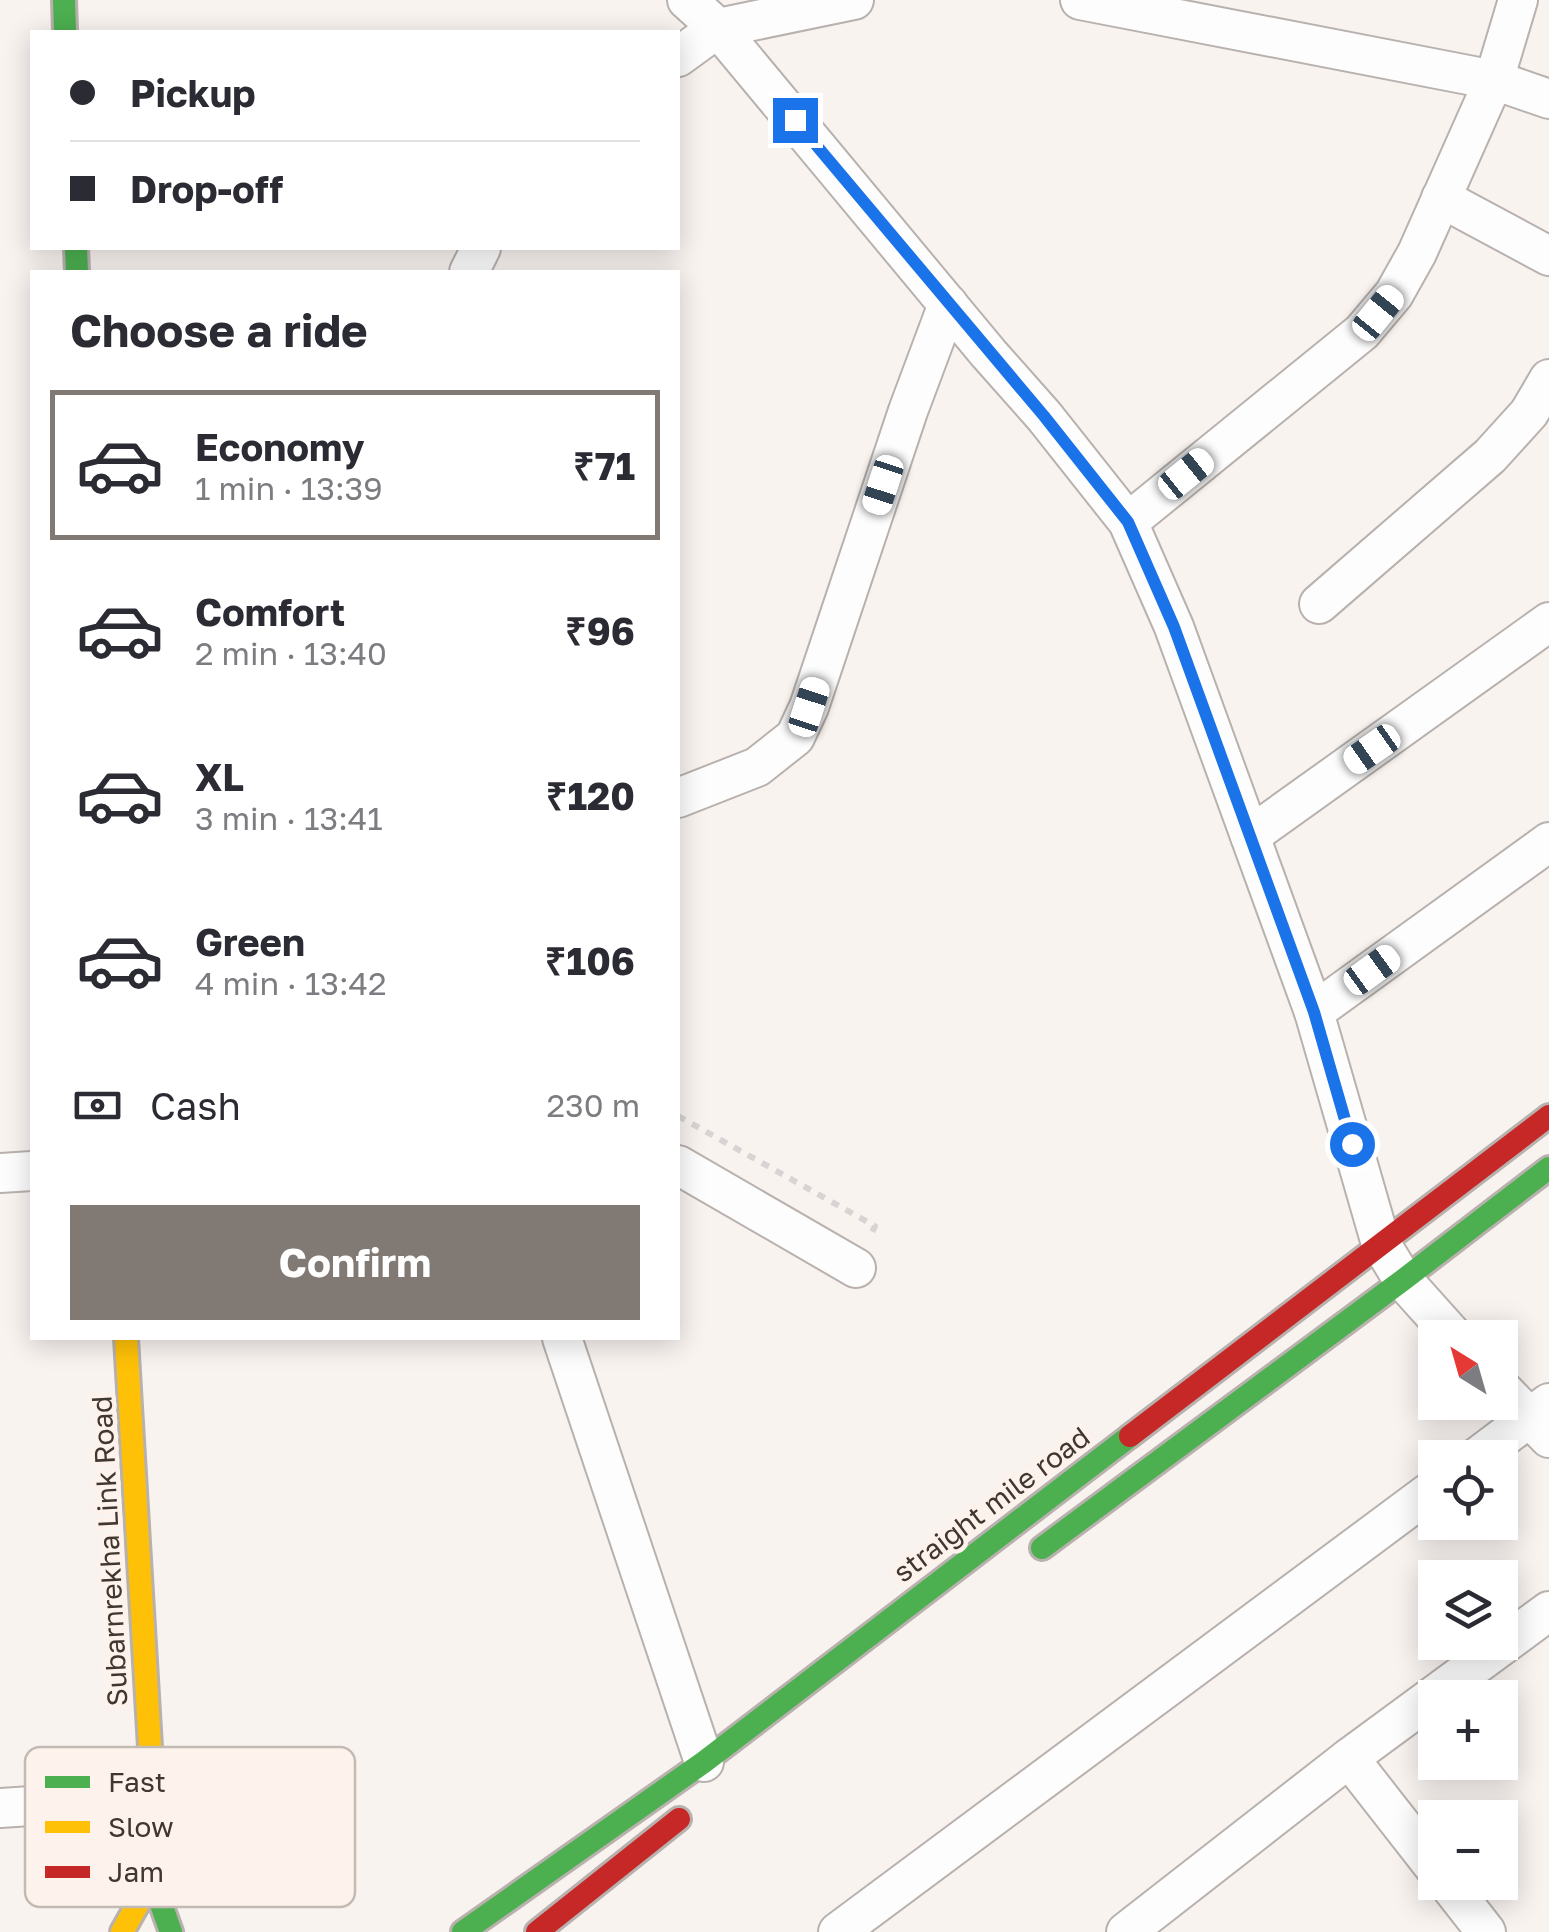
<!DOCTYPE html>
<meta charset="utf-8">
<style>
body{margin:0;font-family:"Golos Text",sans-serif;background:#f7f7f7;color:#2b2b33;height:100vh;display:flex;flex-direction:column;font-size:38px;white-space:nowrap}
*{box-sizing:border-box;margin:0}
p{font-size:32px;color:#7c7c81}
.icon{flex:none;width:55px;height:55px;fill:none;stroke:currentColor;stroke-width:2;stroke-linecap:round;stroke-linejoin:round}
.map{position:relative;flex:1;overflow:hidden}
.panel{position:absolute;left:30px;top:270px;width:650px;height:1070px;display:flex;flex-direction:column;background:#fff;border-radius:0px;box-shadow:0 5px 25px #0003}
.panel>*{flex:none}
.top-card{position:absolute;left:30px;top:30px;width:650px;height:220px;border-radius:0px;box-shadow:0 5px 25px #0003;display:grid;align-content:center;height:220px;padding:0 40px;background:#fff}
.needle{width:65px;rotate:323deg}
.controls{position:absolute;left:1418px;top:1320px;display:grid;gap:20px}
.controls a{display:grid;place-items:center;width:100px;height:100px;border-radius:0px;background:#fff;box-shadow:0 5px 25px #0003;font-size:50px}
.end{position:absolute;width:45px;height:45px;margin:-22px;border:12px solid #1a73e8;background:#fff;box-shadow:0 0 0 5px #fff}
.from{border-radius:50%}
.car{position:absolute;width:30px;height:60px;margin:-30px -15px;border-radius:12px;box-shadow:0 0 8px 2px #0007;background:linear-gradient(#fff 24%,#345 0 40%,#fff 0 76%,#345 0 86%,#fff 0)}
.top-card b{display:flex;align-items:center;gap:35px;height:95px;font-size:38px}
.top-card b+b{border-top:2px solid #e1e1e2}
.top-card i{width:25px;height:25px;background:#2b2b33}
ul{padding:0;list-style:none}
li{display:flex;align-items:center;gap:30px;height:150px;margin:0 20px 15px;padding:0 20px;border:5px solid transparent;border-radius:0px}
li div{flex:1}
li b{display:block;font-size:38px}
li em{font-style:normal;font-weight:700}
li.selected{border-color:#817974}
li>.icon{width:90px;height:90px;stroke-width:1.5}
h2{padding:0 40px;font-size:45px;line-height:120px}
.pay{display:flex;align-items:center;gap:25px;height:110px;padding:0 40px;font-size:38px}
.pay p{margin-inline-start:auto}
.cta{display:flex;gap:20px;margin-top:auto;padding:20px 40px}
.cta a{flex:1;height:115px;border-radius:0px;background:#817974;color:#fff;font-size:40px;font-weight:700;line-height:115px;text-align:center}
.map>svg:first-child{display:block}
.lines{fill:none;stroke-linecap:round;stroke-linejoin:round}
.street-casing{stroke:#b8b1ad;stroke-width:42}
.fast-casing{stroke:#b8b1ad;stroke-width:28}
.slow-casing{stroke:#b8b1ad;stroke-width:28}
.jam-casing{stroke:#b8b1ad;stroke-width:28}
.path{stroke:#d7d4d3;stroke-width:6;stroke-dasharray:8 8;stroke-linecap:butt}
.street{stroke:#fefdfd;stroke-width:38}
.fast{stroke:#4caf50;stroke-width:22}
.slow{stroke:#ffc107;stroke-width:22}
.jam{stroke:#c62828;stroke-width:22}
.route{stroke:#1a73e8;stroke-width:12}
.labels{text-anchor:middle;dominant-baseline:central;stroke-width:9;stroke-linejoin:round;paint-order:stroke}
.street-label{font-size:28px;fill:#403731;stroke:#fdf2ec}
.key{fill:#fdf2ec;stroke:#c4bab4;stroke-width:2.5}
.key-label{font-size:28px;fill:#403731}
</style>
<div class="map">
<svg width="1549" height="1932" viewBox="0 0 1549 1932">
<rect width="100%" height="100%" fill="#f9f3f0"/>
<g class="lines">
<g class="street-casing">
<g id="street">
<path d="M687,0L718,28L989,354L1044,416L1128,522L1174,627L1314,1012L1381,1244L1403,1280L1455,1338"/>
<path d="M1080,0L1494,80L1549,99"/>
<path d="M678,57L718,28L854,0"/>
<path d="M1441,198L1549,256"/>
<path d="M469,272L481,248"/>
<path d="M1128,522L1362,332L1394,294L1417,253L1494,80L1518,0"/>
<path d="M1319,604L1490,456L1529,413L1549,379"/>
<path d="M678,798L757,767L795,737L809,707L908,411L948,304"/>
<path d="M1250,836L1549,622"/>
<path d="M1314,1012L1549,842"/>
<path d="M678,1165L856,1268"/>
<path d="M0,1173L32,1171"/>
<path d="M562,1338L704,1762"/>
<path d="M1500,1387L1549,1438"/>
<path d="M1476,1458L1549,1403"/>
<path d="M1349,1758L1435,1868"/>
<path d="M0,1808L153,1798"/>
<path d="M1447,1882L1486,1932"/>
<path d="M838,1932L1435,1488"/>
<path d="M1126,1932L1349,1758L1549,1611"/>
</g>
</g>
<g class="fast-casing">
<g id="fast">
<path d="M64,0L65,32"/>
<path d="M76,248L77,272"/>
<path d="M1042,1548L1403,1280L1549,1168"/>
<path d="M152,1879L171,1932"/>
<path d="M463,1932L704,1762L1130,1436"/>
</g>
</g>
<g class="slow-casing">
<path id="slow" d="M122,1932L152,1879L153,1798L126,1338"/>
</g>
<g class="jam-casing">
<g id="jam">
<path d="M1130,1436L1549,1116"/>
<path d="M537,1932L679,1819"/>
</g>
</g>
<path class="path" d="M678,1116L875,1226L869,1239"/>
<use href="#street" class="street"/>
<use href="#fast" class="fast"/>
<use href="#slow" class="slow"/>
<use href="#jam" class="jam"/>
</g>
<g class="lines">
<path class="route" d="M795,120L1044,416L1128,522L1174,627L1314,1012L1352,1144"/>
</g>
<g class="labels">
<g class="street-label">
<text transform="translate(991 1504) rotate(-37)">straight mile road</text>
<text transform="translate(109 1551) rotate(-93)">Subarnrekha Link Road</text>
</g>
</g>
<rect x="25" y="1747" width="330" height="160" rx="15" class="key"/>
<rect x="45" y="1776" width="45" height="12" fill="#4caf50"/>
<rect x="45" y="1821" width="45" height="12" fill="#ffc107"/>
<rect x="45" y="1866" width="45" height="12" fill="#c62828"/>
<g class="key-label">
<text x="108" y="1792">Fast</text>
<text x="108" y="1837">Slow</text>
<text x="108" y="1882">Jam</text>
</g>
</svg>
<div class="controls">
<a><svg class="needle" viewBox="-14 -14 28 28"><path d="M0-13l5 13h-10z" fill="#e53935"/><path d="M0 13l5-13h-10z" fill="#7c7c81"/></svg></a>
<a><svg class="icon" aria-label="locate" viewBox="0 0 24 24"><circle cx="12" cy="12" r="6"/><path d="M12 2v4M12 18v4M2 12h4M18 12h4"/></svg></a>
<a><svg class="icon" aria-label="layers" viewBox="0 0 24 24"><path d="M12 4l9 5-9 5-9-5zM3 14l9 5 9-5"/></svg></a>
<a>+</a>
<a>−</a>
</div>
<i class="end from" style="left:1352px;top:1144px"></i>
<i class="end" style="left:795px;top:120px"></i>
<i class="car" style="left:1378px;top:313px;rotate:39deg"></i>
<i class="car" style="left:1186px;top:474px;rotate:51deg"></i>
<i class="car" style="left:883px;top:485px;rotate:198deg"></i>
<i class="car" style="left:809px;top:707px;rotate:18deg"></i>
<i class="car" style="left:1372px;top:749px;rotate:235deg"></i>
<i class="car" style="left:1372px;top:970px;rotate:54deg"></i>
<div class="top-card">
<b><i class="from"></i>Pickup</b>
<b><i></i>Drop-off</b>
</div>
<section class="panel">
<h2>Choose a ride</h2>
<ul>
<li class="selected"><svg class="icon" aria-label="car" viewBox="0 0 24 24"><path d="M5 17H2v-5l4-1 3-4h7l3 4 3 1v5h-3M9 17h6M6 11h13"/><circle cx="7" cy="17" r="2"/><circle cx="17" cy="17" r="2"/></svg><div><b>Economy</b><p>1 min · 13:39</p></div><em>₹71</em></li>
<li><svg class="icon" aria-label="car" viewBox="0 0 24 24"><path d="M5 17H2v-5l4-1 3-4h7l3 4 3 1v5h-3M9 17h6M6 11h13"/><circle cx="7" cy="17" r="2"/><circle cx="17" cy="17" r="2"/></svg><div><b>Comfort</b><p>2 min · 13:40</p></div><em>₹96</em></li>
<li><svg class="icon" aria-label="car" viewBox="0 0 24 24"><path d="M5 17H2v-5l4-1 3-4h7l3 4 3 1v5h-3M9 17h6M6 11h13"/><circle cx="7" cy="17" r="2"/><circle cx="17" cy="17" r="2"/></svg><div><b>XL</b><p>3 min · 13:41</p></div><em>₹120</em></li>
<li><svg class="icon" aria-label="car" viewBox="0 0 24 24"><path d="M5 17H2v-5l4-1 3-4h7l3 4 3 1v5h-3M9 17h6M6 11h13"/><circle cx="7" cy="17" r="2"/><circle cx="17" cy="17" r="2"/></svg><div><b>Green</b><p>4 min · 13:42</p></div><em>₹106</em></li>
</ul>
<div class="pay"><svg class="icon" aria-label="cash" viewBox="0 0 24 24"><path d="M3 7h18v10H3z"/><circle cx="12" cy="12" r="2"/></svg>Cash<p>230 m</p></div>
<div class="cta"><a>Confirm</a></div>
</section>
</div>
